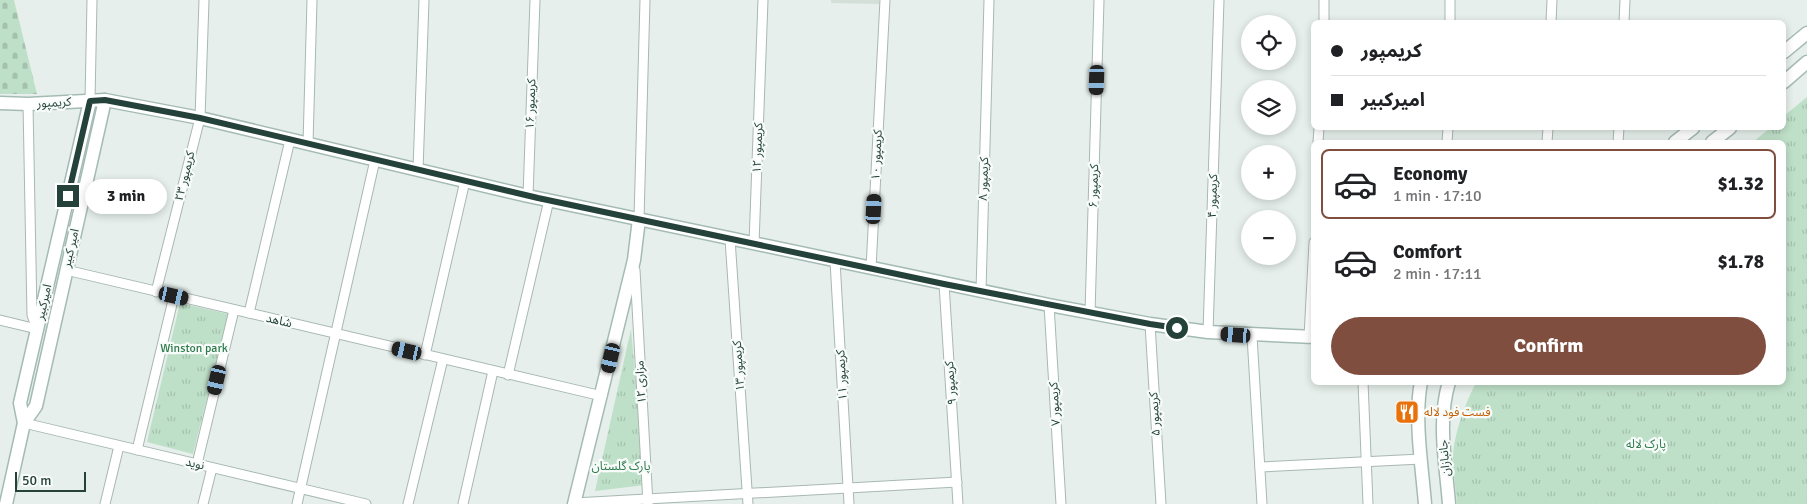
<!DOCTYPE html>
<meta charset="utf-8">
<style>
body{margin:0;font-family:Signika,"Noto Sans Arabic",sans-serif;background:#f2f2f2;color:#202124;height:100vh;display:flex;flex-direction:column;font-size:19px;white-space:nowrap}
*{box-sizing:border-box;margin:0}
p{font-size:16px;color:#757577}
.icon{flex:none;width:28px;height:28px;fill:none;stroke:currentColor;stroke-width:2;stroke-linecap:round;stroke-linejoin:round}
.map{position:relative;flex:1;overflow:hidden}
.sheet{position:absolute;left:1311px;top:140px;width:475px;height:245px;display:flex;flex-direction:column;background:#fff;border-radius:8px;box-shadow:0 2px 8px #0003}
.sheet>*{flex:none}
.hud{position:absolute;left:1311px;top:20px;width:475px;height:110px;border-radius:8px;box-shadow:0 2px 8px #0003;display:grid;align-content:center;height:110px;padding:0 20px;background:#fff}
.buttons{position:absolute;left:1241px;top:15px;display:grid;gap:10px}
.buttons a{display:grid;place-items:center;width:55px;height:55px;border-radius:50%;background:#fff;box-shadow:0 2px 8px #0003;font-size:25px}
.scale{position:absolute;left:15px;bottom:12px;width:71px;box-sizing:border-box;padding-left:5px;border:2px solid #24423a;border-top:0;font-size:14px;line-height:18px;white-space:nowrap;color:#24423a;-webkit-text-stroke:4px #f7fbf9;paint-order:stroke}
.end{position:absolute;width:22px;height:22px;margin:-11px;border:6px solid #24423a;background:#fff;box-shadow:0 0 0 2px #fff}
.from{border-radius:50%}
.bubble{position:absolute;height:35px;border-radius:18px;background:#fff;box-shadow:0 2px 8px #0003;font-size:16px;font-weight:800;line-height:35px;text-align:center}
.car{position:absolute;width:15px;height:30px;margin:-15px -8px;border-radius:6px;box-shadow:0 0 4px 1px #0007;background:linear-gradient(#222 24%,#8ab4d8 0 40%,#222 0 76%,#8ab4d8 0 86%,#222 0)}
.hud b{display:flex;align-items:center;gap:18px;height:48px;font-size:19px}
.hud b+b{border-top:1px solid #e0e0e0}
.hud i{width:12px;height:12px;background:#202124}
ul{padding:9px 0 0;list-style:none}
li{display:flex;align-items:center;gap:15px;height:70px;margin:0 10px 8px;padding:0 10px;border:2px solid transparent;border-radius:8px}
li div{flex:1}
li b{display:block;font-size:19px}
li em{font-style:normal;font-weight:800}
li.on{border-color:#7f4e3f}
li>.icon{width:45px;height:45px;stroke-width:1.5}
.button{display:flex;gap:10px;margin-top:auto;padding:10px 20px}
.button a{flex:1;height:58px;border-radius:30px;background:#7f4e3f;color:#fff;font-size:20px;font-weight:800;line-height:58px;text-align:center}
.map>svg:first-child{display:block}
.built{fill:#d4dfda}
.grass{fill:url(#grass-tufts)}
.cemetery{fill:url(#cemetery-stones)}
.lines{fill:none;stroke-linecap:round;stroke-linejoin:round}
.street-casing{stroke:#a8b8b2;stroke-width:11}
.secondary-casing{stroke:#a4bbb3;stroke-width:15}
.street{stroke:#fff;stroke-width:9}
.secondary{stroke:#fff;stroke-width:12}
.route{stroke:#24423a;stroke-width:6}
.labels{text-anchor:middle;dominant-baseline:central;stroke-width:4.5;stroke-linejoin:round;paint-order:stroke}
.street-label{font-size:12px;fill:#24423a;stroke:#f7fbf9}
.park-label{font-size:12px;fill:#2d7a4b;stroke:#f7fbf9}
.food-label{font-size:12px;fill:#c56008;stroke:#f7fbf9;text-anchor:start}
</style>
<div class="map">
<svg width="1807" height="504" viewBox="0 0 1807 504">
<defs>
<pattern id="grass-tufts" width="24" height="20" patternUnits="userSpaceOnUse" patternTransform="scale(1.25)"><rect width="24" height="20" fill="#bfe0c8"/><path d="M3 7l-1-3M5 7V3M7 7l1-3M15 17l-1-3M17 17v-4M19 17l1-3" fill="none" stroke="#a4c1ad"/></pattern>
<pattern id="cemetery-stones" width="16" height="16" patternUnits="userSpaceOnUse" patternTransform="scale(1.25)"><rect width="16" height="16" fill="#bfe0c8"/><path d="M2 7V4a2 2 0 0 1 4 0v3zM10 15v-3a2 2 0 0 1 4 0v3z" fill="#a4c1ad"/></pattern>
</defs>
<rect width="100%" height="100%" fill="#e6efeb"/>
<path class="built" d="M831,0H879V4L831,3Z"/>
<g class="grass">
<path d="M1807,97V504H1457C1456,489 1453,472 1453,457C1454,434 1465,403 1476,383L1784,382V142H1753L1770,128H1784V116Z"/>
<path d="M180,303L228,314L193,454L147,442Z"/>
<path d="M631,329L645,485L595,491Z"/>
</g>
<path class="cemetery" d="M0,0H14L37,94H0Z"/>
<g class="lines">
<g class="street-casing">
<g id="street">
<path d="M1324,22V0"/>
<path d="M1450,22V0"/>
<path d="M1551,22L1552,0"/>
<path d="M1624,22L1625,0"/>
<path d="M90,101L92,0"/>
<path d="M28,104L32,315L37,329"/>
<path d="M1318,142L1319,128"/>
<path d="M1447,142L1448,128"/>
<path d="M1547,142L1548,128"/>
<path d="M1618,142L1619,128"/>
<path d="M308,144L312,0"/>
<path d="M418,170L424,0"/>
<path d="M528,196L535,0"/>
<path d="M639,219L645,0"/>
<path d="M730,239L748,504"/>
<path d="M754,244L763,0"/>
<path d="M835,261L849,504"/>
<path d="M871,268L885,0"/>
<path d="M66,270L602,396"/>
<path d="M635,270L648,504"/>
<path d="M944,284L958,504"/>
<path d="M981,291L989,0"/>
<path d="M156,292L200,118L204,0"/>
<path d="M1049,305L1061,504"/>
<path d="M249,313L290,140"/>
<path d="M1090,313L1099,0"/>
<path d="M0,320L37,329"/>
<path d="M1150,324L1161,504"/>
<path d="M1208,332L1219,0"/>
<path d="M1252,336L1262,504"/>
<path d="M1309,337L1314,242"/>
<path d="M425,355L465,181"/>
<path d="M508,375L549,200"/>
<path d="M1363,382L1368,504"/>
<path d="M24,423L366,504"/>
<path d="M137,450L174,296"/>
<path d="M197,464L234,310"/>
<path d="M1260,467L1421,459"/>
<path d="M574,503L957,482"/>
<path d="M105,504L119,446"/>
<path d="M203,504L212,468"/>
<path d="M297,504L375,160"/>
<path d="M408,504L443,359"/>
<path d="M463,504L493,371"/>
</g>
</g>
<g class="secondary-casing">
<g id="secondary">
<path d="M1784,52L1807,33"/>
<path d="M1784,82L1807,62"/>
<path d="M0,103L28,104L105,100L200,118L528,196L1049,305L1150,324L1208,332L1314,337"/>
<path d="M1675,142L1693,128"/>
<path d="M1712,142L1730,128"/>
<path d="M1421,382C1414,418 1422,467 1425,504"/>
<path d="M24,423L36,406L105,100"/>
<path d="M6,504L24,423L20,403L90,101"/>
<path d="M574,504L634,260L639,219"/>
<path d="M1449,504C1446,464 1437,422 1449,382"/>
</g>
</g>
<use href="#street" class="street"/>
<use href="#secondary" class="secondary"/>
</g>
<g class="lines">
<path class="route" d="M68,196L90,101L105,100L200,118L538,198L944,284L1150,324L1177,328"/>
</g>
<defs>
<g id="restaurant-square" transform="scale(1.25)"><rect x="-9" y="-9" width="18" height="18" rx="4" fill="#e8710a" stroke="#f7fbf9"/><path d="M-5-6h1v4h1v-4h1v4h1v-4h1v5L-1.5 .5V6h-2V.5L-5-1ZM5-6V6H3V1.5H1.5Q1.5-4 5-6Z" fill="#fff"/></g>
</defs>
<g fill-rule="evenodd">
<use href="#restaurant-square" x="1407" y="412"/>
</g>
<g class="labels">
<g class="street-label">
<text transform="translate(54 103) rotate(-3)">کریمپور</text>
<text transform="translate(531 104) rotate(-88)">کریمپور ۱۶</text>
<text transform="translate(758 148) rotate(-88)">کریمپور ۱۲</text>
<text transform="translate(877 155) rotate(-87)">کریمپور ۱۰</text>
<text transform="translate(185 176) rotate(-76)">کریمپور ۲۳</text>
<text transform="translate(984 179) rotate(-88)">کریمپور ۸</text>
<text transform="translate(1094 186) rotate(-88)">کریمپور ۶</text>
<text transform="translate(1213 196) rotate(-88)">کریمپور ۴</text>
<text transform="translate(71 248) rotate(-77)">امیر کبیر</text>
<text transform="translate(44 302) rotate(-77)">امیرکبیر</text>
<text transform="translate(279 321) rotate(13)">شاهد</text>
<text transform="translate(739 366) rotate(-94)">کریمپور ۱۳</text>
<text transform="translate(842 375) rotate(-93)">کریمپور ۱۱</text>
<text transform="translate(641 382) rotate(-93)">مزاری ۱۲</text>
<text transform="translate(951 383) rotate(-94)">کریمپور ۹</text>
<text transform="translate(1055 404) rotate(-93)">کریمپور ۷</text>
<text transform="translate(1155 414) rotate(-93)">کریمپور ۵</text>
<text transform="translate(1445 458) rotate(-95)">جانبازان</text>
<text transform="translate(195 464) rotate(13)">نوید</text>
</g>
<g class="park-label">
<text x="194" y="348">Winston park</text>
<text x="1646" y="444">پارک لاله</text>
<text x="621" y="466">پارک گلستان</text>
</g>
<g class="food-label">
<text x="1424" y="412">فست فود لاله</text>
</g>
</g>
</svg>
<div class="buttons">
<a><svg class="icon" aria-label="locate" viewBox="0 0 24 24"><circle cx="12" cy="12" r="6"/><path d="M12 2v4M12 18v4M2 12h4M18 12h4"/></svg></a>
<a><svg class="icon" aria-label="layers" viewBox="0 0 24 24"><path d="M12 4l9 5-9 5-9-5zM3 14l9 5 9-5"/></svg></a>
<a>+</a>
<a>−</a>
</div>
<div class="scale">50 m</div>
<i class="end from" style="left:1177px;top:328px"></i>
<i class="end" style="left:68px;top:196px"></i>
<div class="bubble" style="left:85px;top:179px;width:82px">3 min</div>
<i class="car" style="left:1097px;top:80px;rotate:182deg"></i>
<i class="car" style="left:874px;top:209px;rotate:3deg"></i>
<i class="car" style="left:174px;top:296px;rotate:103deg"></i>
<i class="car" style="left:1236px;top:335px;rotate:274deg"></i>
<i class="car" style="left:407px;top:351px;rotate:283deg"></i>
<i class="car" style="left:611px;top:358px;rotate:193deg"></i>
<i class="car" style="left:217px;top:380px;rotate:193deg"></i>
<div class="hud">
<b><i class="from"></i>کریمپور</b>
<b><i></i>امیرکبیر</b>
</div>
<section class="sheet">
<ul>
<li class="on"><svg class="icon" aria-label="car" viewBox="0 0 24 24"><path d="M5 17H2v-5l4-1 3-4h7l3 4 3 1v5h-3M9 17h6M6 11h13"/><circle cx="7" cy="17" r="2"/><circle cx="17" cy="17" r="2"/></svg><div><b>Economy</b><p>1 min · 17:10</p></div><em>$1.32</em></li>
<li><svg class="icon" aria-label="car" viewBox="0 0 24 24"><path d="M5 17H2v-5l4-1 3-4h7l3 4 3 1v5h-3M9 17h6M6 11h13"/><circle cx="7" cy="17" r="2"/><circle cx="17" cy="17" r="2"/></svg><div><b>Comfort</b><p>2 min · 17:11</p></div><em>$1.78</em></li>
</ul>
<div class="button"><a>Confirm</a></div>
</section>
</div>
